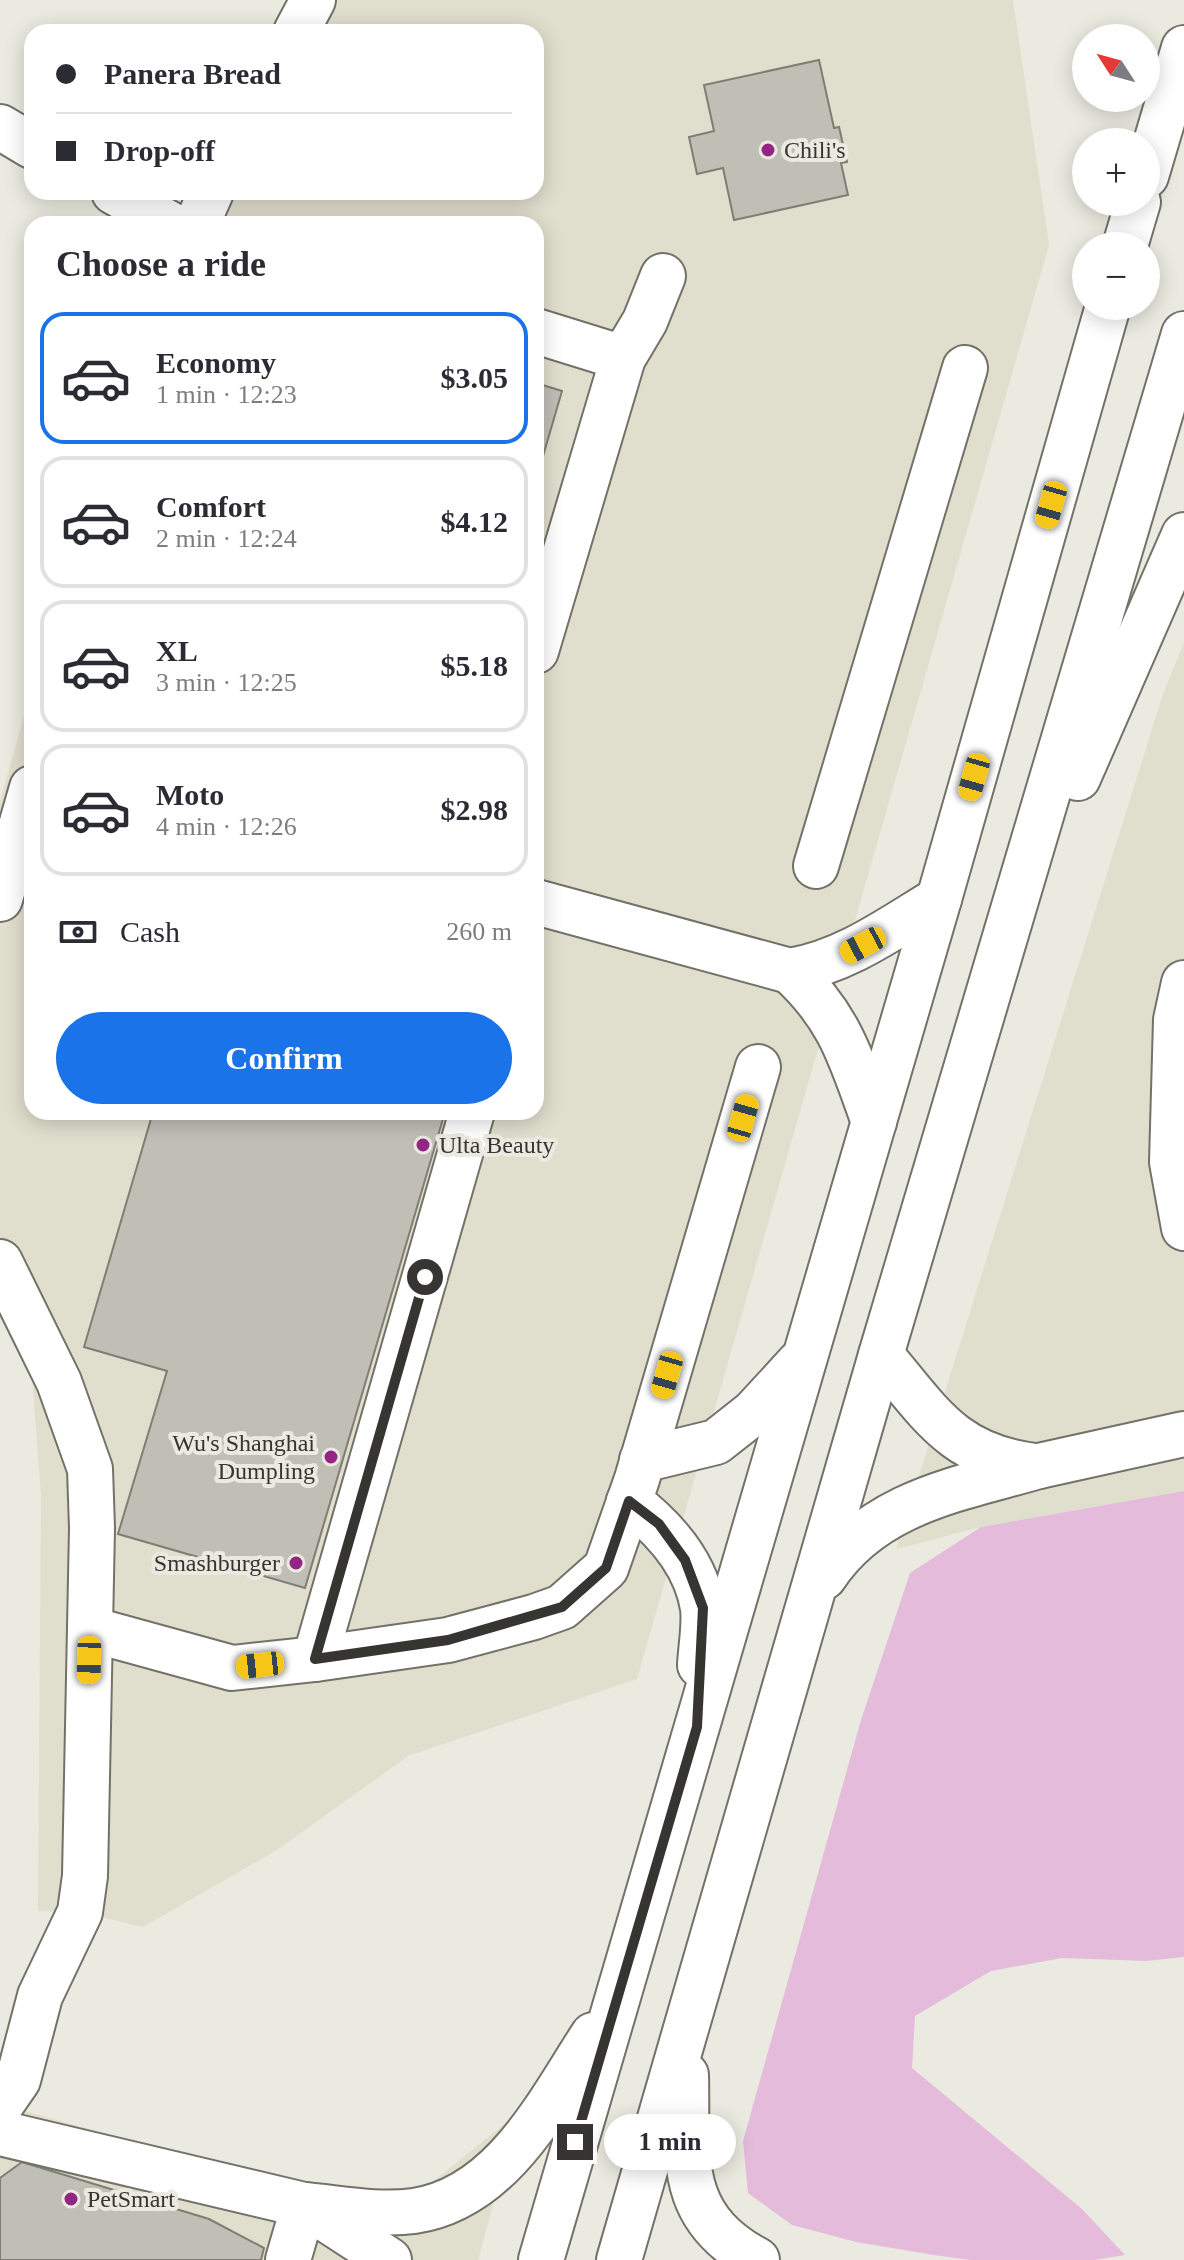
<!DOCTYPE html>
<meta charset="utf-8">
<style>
body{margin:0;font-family:"Times New Roman",serif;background:#f7f7f7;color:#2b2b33;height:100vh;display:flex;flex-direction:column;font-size:30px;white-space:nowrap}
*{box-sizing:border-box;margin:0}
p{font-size:26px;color:#7c7c81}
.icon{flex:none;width:44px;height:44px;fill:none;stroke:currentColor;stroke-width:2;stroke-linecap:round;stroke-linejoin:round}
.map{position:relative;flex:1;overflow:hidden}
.side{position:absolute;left:24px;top:216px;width:520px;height:904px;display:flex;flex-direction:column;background:#fff;border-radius:24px;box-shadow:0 4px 20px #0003}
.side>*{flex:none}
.guide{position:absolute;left:24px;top:24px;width:520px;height:176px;border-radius:24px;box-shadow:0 4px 20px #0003;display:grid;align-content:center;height:176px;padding:0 32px;background:#fff}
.needle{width:52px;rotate:306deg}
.tools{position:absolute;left:1072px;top:24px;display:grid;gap:16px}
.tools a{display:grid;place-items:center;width:88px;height:88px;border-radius:50%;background:#fff;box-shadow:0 4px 20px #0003;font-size:40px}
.end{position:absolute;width:36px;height:36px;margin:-18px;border:10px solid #363532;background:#fff;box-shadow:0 0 0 4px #fff}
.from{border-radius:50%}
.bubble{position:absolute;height:56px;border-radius:28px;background:#fff;box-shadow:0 4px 20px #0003;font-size:26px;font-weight:600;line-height:56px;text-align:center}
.car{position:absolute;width:24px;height:48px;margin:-24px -12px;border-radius:10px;box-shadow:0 0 6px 2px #0007;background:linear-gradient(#f5c518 24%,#345 0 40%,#f5c518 0 76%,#345 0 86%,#f5c518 0)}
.guide b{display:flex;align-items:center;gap:28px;height:76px;font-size:30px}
.guide b+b{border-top:2px solid #e1e1e2}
.guide i{width:20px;height:20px;background:#2b2b33}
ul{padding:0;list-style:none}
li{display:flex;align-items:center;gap:24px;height:132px;margin:0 16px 12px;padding:0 16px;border:4px solid #e1e1e2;border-radius:24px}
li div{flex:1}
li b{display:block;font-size:30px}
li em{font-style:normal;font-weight:600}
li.current{border-color:#1a73e8}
li>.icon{width:72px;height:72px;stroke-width:1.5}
h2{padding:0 32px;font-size:36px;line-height:96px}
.pay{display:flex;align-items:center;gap:20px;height:88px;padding:0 32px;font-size:30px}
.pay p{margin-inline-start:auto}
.primary-button{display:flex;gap:16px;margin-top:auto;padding:16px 32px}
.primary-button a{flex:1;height:92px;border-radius:48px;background:#1a73e8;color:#fff;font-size:32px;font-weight:600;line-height:92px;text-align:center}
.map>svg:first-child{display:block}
.built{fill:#e0decd}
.green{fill:#e4bbdb}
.building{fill:#c0bfb6;stroke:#7f7e75;stroke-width:2}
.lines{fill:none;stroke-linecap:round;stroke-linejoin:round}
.minor-casing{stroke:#737269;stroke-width:48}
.highway-casing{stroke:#737269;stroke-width:48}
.minor{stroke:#fff;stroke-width:44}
.highway{stroke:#fff;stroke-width:44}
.route{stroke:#363532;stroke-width:10}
.poi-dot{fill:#942586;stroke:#ebeae0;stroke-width:3}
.labels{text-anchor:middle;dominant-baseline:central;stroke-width:8;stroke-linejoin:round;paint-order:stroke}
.poi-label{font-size:24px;fill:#363532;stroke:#ebeae0;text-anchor:start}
</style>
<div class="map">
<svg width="1184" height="2260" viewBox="0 0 1184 2260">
<rect width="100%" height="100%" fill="#ebeae0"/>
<g class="built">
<path d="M287,0H1013L1049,245L637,1679L408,1756L277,1850L143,1927L80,1912L38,1911L41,1496L32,1376L0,1313V801L32,688V1112H536V224H173L189,192H536V32H271Z"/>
<path d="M1184,643V1491L981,1527L896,1549L1163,694Z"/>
<path d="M0,2104L323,2195L429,2185L518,2113L478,2260H0Z"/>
</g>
<path class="green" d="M1184,1491V1957L1146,1961L1062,1958L991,1971L915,2016L912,2068L1082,2209L1125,2255L1094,2260H971L934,2255L856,2242L792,2225L748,2193L743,2141L861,1720L910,1573L981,1527Z"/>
<g class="building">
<path d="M819,60L834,128L839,127L847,162L841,163L848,195L734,220L723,168L697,174L689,137L714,131L704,85Z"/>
<path d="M536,383L562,391L536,480Z"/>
<path d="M153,1112H445L305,1588L118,1534L167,1371L84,1347Z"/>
<path d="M22,2162L209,2219L264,2248L261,2260H0V2178Z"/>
</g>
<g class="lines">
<g class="minor-casing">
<g id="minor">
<path d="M296,32L313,0"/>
<path d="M0,127L32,146"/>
<path d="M114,192L170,224"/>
<path d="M197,224L211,192"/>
<path d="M536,331L623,358"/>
<path d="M536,651L623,358L645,321L663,276"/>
<path d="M816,866L965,368"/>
<path d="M0,899L32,788"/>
<path d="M536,902L790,971"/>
<path d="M1184,983L1176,1020L1172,1162L1184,1228"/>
<path d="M0,1262L59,1382L90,1469L92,1528L85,1876L80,1912L40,1996L18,2080L0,2106"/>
<path d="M1039,1466L1184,1434"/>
<path d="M90,1629L232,1668L315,1659L448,1640L534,1617L562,1607L606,1568L637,1479L758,1067"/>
<path d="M315,1659L472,1112"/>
<path d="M0,2133L304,2205L288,2260"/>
</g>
</g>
<g class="highway-casing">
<g id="highway">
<path d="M1146,176L1184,48"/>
<path d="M1125,246L1138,202"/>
<path d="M1078,778L1184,535"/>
<path d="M790,971C841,1018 851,1059 874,1122"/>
<path d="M790,971C847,961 891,928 939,899"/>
<path d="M881,1355C931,1414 953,1456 1035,1466"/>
<path d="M642,1460L716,1442L754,1412L799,1363"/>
<path d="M629,1501C663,1527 696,1563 703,1608C705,1625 701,1647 700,1665"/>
<path d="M824,1577C873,1502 959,1489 1039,1466"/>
<path d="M686,2075C688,2156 675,2216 757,2260"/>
<path d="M304,2205C339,2208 379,2216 414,2211C503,2198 549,2102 593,2035"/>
<path d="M309,2208L389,2260"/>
<path d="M541,2260L939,899L1108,306"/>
<path d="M619,2260L881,1355L1184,334"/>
</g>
</g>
<use href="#minor" class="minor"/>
<use href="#highway" class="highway"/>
</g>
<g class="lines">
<path class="route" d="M425,1277L315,1659L448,1640L562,1607L606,1568L629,1501L659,1524L685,1560L703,1608L697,1727L575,2142"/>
</g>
<g class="poi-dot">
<circle cx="768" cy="150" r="8"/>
<circle cx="423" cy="1145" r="8"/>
<circle cx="331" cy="1457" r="8"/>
<circle cx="296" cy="1563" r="8"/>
<circle cx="71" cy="2199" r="8"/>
</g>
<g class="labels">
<g class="poi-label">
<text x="784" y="150">Chili's</text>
<text x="439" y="1145">Ulta Beauty</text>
<text x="315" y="1443" text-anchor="end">Wu's Shanghai<tspan x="315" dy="28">Dumpling</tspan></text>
<text x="280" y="1563" text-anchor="end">Smashburger</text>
<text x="87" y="2199">PetSmart</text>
</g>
</g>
</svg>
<div class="tools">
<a><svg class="needle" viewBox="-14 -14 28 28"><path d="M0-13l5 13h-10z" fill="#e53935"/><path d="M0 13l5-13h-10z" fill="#7c7c81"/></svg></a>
<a>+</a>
<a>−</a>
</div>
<i class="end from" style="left:425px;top:1277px"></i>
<i class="end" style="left:575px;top:2142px"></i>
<div class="bubble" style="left:604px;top:2114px;width:132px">1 min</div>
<i class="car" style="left:1051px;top:505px;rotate:196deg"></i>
<i class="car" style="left:974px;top:777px;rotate:196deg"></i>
<i class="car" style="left:863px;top:945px;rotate:242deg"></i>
<i class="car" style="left:743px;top:1118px;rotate:16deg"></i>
<i class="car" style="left:667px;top:1375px;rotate:196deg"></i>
<i class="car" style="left:89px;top:1660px;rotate:181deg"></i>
<i class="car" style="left:260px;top:1665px;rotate:264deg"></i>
<div class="guide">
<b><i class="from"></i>Panera Bread</b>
<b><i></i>Drop-off</b>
</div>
<section class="side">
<h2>Choose a ride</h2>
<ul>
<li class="current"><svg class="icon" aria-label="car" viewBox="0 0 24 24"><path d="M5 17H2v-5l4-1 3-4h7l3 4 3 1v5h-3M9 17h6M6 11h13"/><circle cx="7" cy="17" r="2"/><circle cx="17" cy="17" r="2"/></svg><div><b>Economy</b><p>1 min · 12:23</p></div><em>$3.05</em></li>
<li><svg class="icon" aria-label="car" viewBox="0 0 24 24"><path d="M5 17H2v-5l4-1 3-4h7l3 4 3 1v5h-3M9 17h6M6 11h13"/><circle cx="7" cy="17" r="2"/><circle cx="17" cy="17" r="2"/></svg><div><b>Comfort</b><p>2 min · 12:24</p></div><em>$4.12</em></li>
<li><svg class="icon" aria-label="car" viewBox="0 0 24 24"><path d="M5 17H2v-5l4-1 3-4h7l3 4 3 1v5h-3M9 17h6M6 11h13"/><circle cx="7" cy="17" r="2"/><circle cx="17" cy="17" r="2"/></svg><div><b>XL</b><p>3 min · 12:25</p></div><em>$5.18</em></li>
<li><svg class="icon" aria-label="car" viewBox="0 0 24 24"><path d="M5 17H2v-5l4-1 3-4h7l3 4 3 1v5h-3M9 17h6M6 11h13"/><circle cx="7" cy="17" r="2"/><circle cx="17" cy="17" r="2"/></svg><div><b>Moto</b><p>4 min · 12:26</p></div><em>$2.98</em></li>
</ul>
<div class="pay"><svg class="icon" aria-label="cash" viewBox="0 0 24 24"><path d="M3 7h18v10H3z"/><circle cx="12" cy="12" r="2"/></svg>Cash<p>260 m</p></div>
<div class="primary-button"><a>Confirm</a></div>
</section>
</div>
